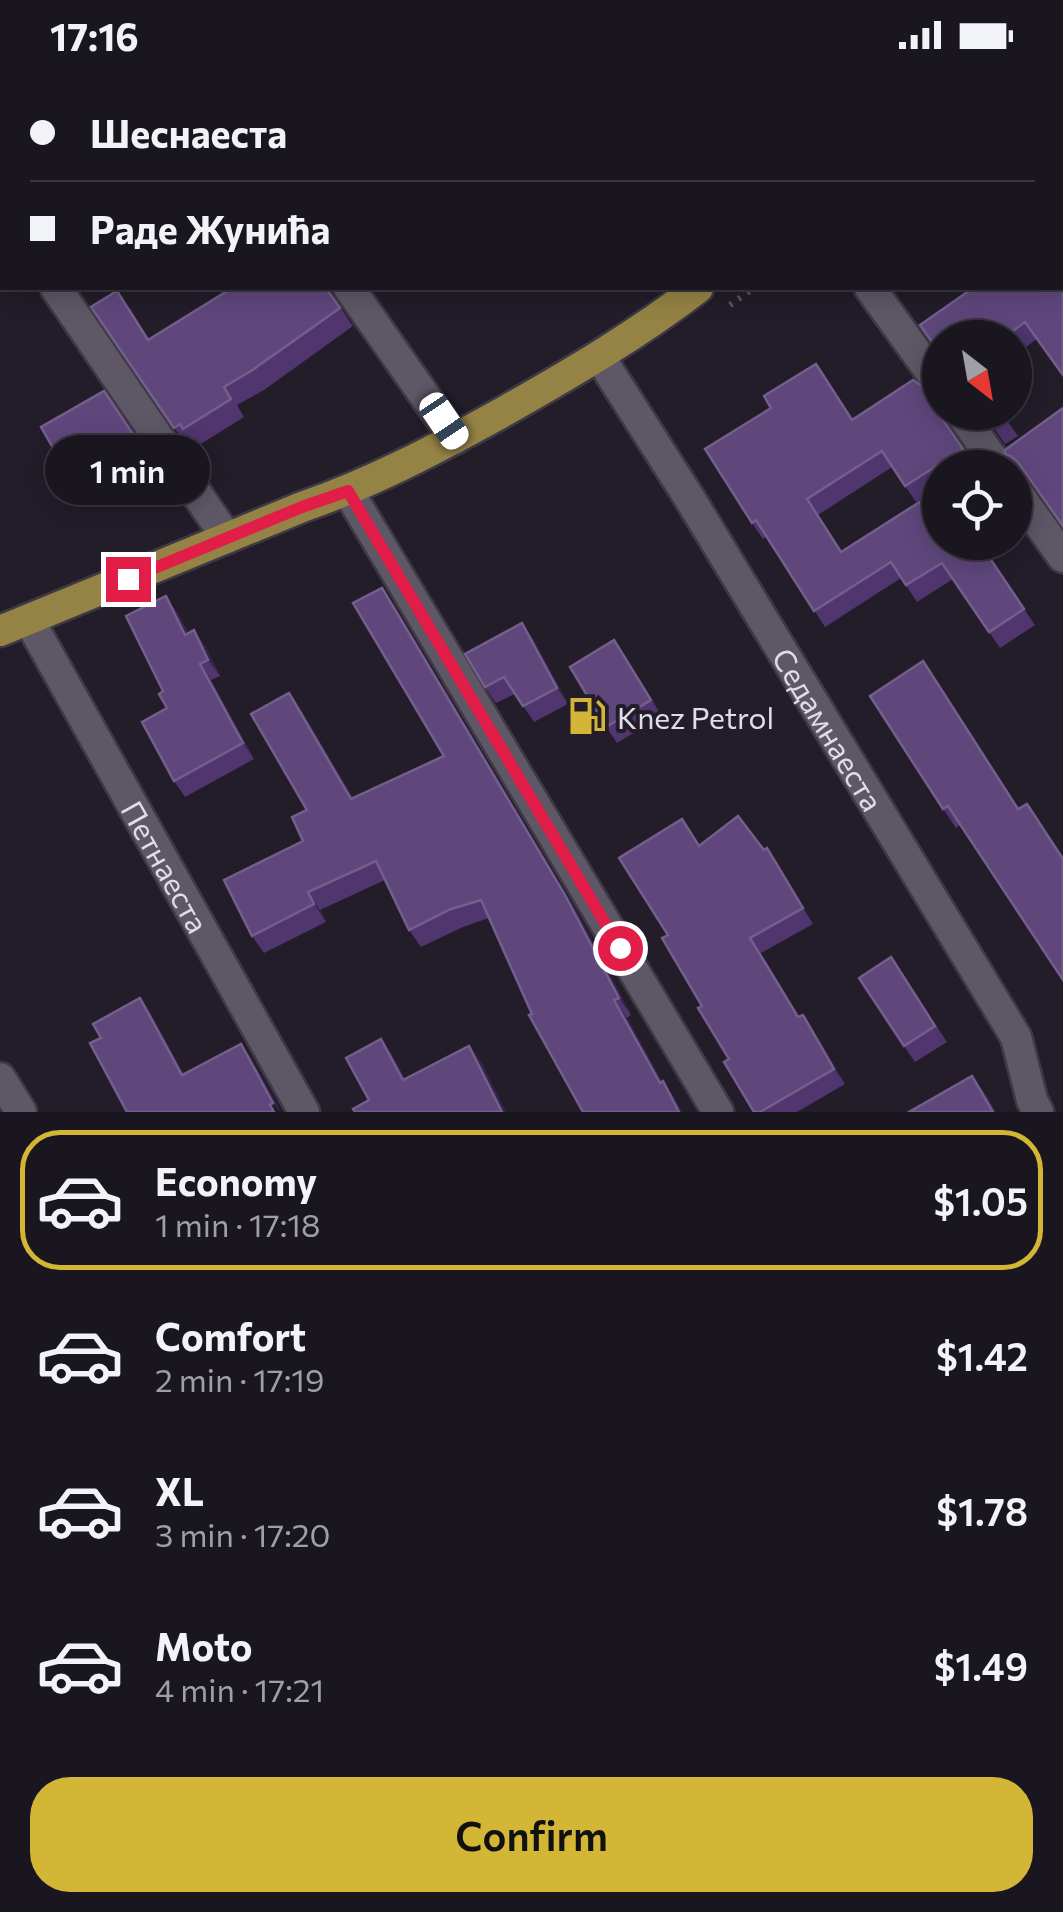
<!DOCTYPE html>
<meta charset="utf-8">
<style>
body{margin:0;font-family:Commissioner,sans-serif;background:#231f28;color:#f1f3f6;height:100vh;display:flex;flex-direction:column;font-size:38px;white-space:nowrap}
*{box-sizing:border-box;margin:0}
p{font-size:32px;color:#9f9fa4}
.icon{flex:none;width:55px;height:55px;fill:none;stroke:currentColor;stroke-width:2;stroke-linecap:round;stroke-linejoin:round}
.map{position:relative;height:1042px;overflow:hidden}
.drawer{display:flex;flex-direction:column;background:#1a161f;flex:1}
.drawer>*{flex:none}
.guide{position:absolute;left:0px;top:0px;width:1065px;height:220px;box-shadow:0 5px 25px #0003,0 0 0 2px #38353d;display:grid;align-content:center;height:220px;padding:0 30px;background:#1a161f}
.needle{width:65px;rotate:149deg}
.fabs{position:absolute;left:922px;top:250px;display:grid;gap:20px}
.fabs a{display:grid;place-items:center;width:110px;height:110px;border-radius:50%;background:#1a161f;box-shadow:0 5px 25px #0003,0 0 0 2px #38353d;font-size:50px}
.end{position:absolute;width:45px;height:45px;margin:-22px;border:12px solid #e11d48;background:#fff;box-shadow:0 0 0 5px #fff}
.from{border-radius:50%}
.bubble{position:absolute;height:70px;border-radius:35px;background:#1a161f;box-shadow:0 5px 25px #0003,0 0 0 2px #38353d;font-size:32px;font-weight:600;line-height:70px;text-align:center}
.car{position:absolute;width:30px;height:60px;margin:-30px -15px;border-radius:12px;box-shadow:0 0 8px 2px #0007;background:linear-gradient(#fff 24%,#345 0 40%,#fff 0 76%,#345 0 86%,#fff 0)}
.guide b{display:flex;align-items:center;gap:35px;height:95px;font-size:38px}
.guide b+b{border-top:2px solid #38353d}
.guide i{width:25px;height:25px;background:#f1f3f6}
ul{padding:18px 0 0;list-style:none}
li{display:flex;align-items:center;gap:30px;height:140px;margin:0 20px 15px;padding:0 10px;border:5px solid transparent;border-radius:40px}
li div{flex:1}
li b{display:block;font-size:38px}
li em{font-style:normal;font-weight:600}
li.on{border-color:#d3b635}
li>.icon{width:90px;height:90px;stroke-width:1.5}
.button{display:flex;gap:20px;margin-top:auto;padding:20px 30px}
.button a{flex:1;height:115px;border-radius:40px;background:#d3b635;color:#111;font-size:40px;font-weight:600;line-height:115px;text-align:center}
.status{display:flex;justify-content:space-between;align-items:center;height:70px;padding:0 50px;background:#1a161f;direction:ltr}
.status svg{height:28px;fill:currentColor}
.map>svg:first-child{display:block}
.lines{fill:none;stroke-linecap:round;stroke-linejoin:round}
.minor-casing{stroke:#3e3a45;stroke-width:35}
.major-casing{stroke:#3e3a45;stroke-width:35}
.path{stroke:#5c5863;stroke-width:6;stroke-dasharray:2.5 8;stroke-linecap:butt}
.minor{stroke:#5d5766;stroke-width:30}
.major{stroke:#958345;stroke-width:30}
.wall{fill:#50356f}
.shaded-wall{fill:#37244e}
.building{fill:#5f477c;stroke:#745e8c;stroke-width:2.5}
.route{stroke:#e11d48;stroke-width:12}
.labels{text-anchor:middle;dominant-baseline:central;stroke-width:8;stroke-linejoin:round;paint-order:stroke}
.poi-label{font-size:30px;fill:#e0dde6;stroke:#221d29;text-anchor:start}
.street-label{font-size:30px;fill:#e0dde6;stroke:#221d29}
</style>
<div class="status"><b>17:16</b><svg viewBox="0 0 49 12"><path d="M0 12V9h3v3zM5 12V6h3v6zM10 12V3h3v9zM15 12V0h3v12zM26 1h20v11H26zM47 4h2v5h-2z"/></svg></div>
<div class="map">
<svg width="1063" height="1042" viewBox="0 0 1063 1042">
<rect width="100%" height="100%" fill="#221d29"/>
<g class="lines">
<g class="minor-casing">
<g id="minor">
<path d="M194,0L196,2"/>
<path d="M620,0L622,2"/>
<path d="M1062,71L1063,70"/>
<path d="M0,135L2,139"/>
<path d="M56,218L227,468"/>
<path d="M349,218L455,369"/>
<path d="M870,218L940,315"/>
<path id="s1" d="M599,286L690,429L1016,967L1032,1030L1038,1042"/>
<path d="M960,342L999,398"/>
<path d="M1015,420L1063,487"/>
<path d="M348,421L718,1042"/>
<path id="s2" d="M29,550L304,1042"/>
<path d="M0,1008L21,1042"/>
</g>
</g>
<g class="major-casing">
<g id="major">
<path d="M913,2L915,0"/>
<path d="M0,561L302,437C372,413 438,378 503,342C570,304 637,265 698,218"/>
</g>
</g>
<path class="path" d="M730,235L754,218"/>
<use href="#minor" class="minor"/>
<use href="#major" class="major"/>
</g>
<g class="wall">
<path d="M663,0H756L753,2H665Z"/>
<path d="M327,218L353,256L264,320L237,335L244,347L196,377L193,373L187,376L91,237L130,239L149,269Z"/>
<path d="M1062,218L1037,269L1015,285V268H940Z"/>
<path d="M104,321L154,395L87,434L76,418Z"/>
<path d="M1063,338L1030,409L1024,403L1017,402L1005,384Z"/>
<path d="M941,342L944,352L974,395L970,398H940V417L916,432L892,397L818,445L841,481L979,472L1035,555L1000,578L953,509L917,532L901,508L825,557L767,466L763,469L752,453L853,349Z"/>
<path d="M983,342H1001L1018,366L1005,374Z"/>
<path d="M382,518L394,535L577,842L631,945L627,948L662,1012L675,1029L532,944L489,848L463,857L421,877L409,860L385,810L320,840L326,852L264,883L252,866L303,771L307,740L289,623L301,640L353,728L444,686Z"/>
<path d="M177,542L188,563L205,576L220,606L211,610L254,689L185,727L174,711L167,638L163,621Z"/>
<path d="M522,553L533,569L568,634L534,652L515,624L496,633L485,617Z"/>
<path d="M625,586L662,646L617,673L606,657Z"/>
<path d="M923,591L1019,739L1040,752L960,755L956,758L943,739Z"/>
<path d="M699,775L764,780L767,778L813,854L761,883L799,947L803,945L813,960L845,1014L797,1042H754L668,865Z"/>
<path d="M891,887L947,972L915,992L904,976Z"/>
</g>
<g class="shaded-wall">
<path d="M113,0H139L137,2H111Z"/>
<path d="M932,317L940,328V342H941L944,352L933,336L930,327Z"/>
<path d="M382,518L394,535L577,842L631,945L619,928Z"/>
<path d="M166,526L177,542L196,581L185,565Z"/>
<path d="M522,553L533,569L568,634L557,618Z"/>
<path d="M194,560L205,576L220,606L208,590Z"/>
<path d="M614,570L625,586L662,646L651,630Z"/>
<path d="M200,594L211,610L254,689L243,673Z"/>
<path d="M289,623L301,640L364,747L351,729Z"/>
<path d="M767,778L778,793L813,854L803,838Z"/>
<path d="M308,822L320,840L326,852L314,834Z"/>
<path d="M750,868L761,883L809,963L798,947Z"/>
<path d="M140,928L151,944L193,1021L182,1005Z"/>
<path d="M614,930L627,948L672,1030L660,1013Z"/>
<path d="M803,945L813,960L845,1014L834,999Z"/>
<path d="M381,969L393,986L415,1027L403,1010Z"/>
<path d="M241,974L252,989L281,1042L273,1033Z"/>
<path d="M469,976L482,993L506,1042H502Z"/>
<path d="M972,1006L987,1026L996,1042H993Z"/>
<path d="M663,1011L675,1029L682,1042H679Z"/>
</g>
<g class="building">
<path d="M10,0H113L111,2H8Z"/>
<path d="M415,0H505L507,2H417Z"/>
<path d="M665,0H724L721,2H667Z"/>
<path d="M1027,0H1063V23L1062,2H1026Z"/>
<path d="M2,7V41L0,39V9Z"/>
<path d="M1063,125V305L1025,252L1003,268H940V283L920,255L973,218H1062Z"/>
<path d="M232,218H326L340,238L251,301L224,317L231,329L183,359L180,354L174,358L91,237L117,221L148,270Z"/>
<path d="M816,294L852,350L913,310L922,316L932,317L930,327L933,336L963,379L905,416L882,381L807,429L841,482L940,419V472H979L1024,539L989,562L942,493L906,515L891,492L814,541L756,450L752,453L705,379L771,338L764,326Z"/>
<path d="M104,321L143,379L76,418L41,357Z"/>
<path d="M1063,338V456L1018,392L1011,386L1005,384V380Z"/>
<path d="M983,342H1001L1005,349L993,357Z"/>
<path d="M382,518L565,825L619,928L614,930L660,1013L663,1011L679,1042H583L529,945L532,944L481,830L451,839L409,860L376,791L308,822L314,834L252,866L224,810L303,771L292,747L307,740L251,644L289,623L351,729L444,686L353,533Z"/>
<path d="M166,526L185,565L194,560L208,590L200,594L243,673L174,711L142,652L167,638L159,624L163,621L126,546Z"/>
<path d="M522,553L557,618L523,636L504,607L485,617L465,584Z"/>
<path d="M614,570L651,630L606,657L570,597Z"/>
<path d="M923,591L1018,739L1027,734L1063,789V910L948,736L943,739L870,626Z"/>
<path d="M738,746L764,780L767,778L803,838L750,868L798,947L803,945L834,999L760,1042H754L724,992L729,989L698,938L702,936L662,868L668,865L619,788L682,749L699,776Z"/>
<path d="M891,887L935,956L904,976L859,908Z"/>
<path d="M140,928L182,1005L241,974L273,1033L270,1035L274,1042H127L90,973L101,968L93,954Z"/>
<path d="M381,969L403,1010L469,976L502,1042H355L353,1039L369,1030L346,988Z"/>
<path d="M972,1006L993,1042H909Z"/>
</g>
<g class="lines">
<path class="route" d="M128,509L302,437L348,421L620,878"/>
</g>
<defs>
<g id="fuel-bare" transform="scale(3)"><path d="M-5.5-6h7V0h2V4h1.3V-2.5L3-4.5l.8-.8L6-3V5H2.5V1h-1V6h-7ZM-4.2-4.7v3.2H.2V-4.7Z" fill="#d3b635" stroke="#221d29" stroke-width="2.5" paint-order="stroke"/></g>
</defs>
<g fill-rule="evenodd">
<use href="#fuel-bare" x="587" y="646"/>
</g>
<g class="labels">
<g class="poi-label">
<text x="617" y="646">Knez Petrol</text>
</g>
<g class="street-label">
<text stroke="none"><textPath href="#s1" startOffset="438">Седамнаеста</textPath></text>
<text stroke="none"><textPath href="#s2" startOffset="282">Петнаеста</textPath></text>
</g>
</g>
</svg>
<div class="fabs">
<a><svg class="needle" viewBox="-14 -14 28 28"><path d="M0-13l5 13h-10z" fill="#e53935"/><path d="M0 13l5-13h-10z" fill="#9f9fa4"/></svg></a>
<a><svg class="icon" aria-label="locate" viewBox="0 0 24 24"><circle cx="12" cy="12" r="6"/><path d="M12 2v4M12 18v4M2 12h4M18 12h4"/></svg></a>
</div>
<i class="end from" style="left:620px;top:878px"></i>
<i class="end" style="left:128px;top:509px"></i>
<div class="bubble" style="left:45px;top:365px;width:165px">1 min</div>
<i class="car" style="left:444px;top:351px;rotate:146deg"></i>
<div class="guide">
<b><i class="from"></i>Шеснаеста</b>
<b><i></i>Раде Жунића</b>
</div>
</div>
<section class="drawer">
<ul>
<li class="on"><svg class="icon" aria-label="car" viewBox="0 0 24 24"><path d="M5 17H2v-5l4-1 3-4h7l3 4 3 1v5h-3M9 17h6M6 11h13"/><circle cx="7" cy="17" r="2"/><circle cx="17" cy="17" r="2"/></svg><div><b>Economy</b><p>1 min · 17:18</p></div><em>$1.05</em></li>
<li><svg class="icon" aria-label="car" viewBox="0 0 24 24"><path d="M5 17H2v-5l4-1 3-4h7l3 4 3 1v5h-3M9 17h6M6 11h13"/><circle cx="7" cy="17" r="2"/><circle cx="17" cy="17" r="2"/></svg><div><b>Comfort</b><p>2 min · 17:19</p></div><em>$1.42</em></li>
<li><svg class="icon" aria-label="car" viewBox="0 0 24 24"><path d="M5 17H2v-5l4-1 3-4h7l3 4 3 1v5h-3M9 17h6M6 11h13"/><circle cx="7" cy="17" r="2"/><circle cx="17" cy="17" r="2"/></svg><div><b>XL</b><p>3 min · 17:20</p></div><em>$1.78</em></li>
<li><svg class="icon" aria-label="car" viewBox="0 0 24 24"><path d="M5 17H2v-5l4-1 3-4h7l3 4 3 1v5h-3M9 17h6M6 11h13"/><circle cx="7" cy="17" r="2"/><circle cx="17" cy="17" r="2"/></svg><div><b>Moto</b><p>4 min · 17:21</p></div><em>$1.49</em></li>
</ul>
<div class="button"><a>Confirm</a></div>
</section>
